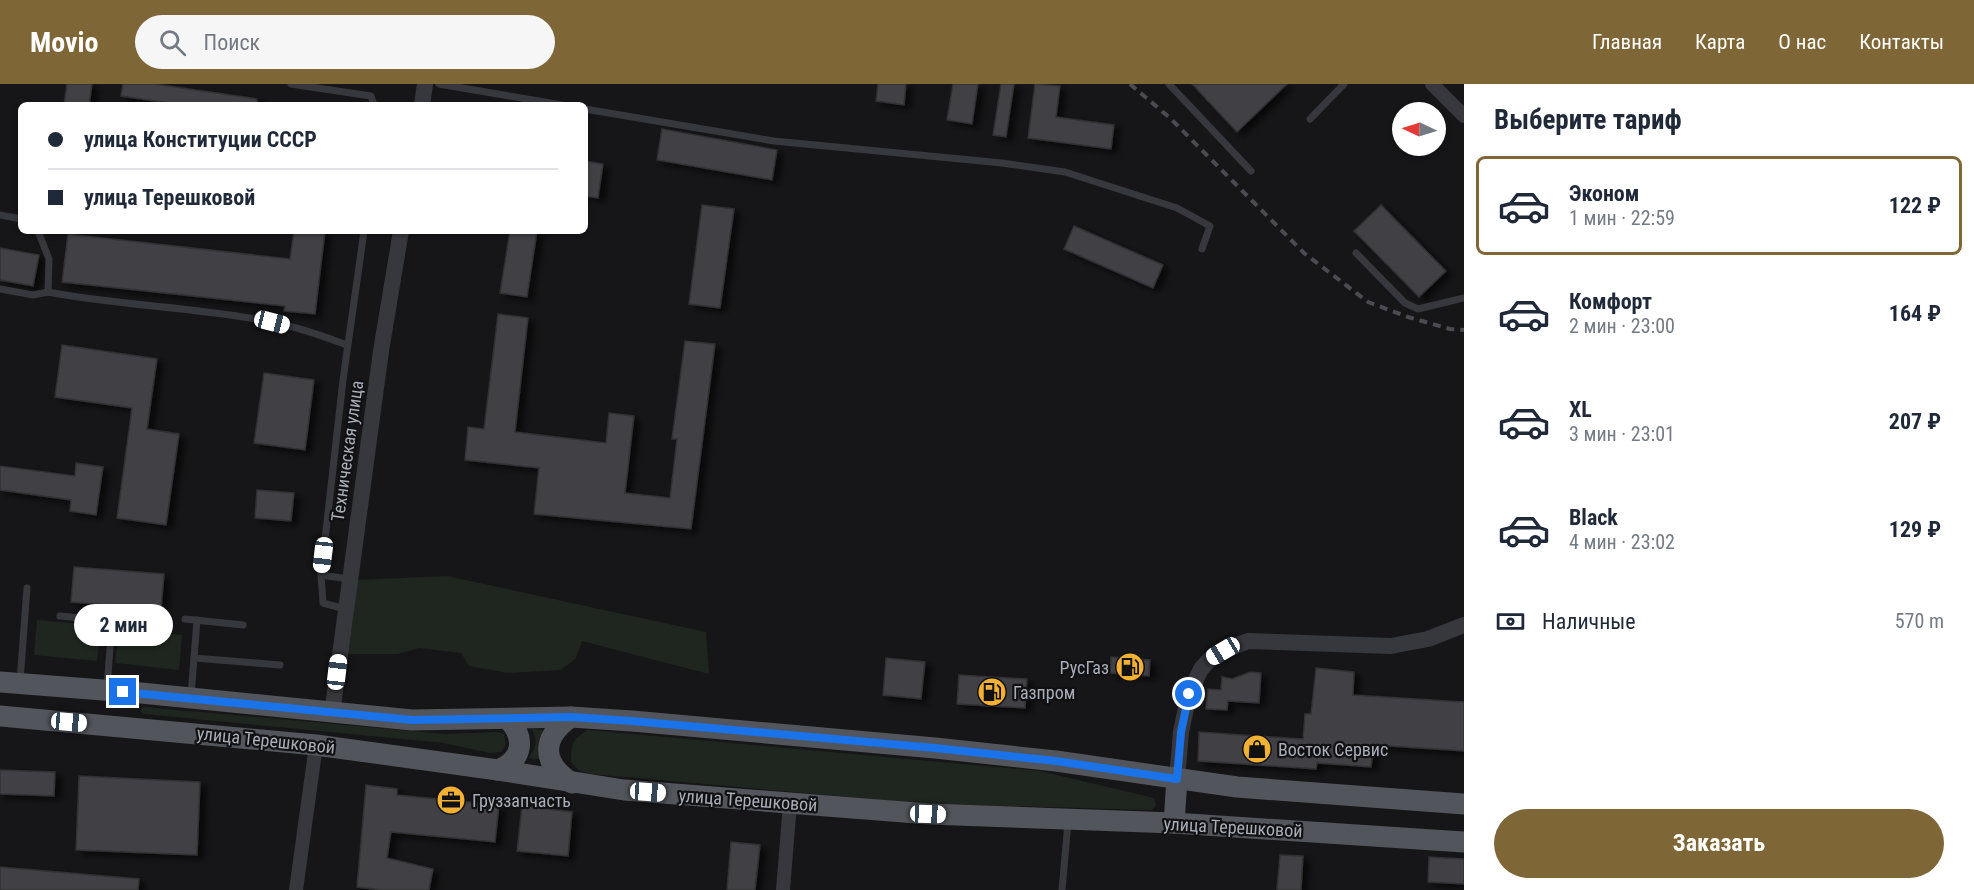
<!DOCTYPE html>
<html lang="ru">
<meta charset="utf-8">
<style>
body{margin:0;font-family:"Roboto Condensed",sans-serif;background:#f6f6f7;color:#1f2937;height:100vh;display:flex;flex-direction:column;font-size:22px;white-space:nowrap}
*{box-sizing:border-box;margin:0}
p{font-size:20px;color:#747a83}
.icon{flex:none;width:33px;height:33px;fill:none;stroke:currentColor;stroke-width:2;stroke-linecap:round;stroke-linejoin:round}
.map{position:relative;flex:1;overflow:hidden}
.sheet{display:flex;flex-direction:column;background:#fff;width:510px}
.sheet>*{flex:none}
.guide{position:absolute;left:18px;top:18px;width:570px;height:132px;border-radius:9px;box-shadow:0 2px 4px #0004;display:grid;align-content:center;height:132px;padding:0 30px;background:#fff}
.needle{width:39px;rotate:274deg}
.controls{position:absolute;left:1392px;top:18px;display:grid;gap:12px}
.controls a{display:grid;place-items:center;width:54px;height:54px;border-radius:50%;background:#fff;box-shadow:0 2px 4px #0004;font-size:30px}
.end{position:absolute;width:27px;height:27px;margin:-14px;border:8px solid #1a73e8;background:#fff;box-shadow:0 0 0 3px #fff}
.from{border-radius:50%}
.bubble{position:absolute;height:42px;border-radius:21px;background:#fff;box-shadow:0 2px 4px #0004;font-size:20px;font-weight:700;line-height:42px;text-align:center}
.car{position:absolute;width:18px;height:36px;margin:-18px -9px;border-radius:8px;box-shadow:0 0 4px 2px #0007;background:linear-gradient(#fff 24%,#345 0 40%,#fff 0 76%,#345 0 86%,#fff 0)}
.guide b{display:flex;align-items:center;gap:21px;height:57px;font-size:22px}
.guide b+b{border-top:2px solid #e0e1e3}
.guide i{width:15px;height:15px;background:#1f2937}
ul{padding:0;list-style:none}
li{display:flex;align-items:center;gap:18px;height:99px;margin:0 12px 9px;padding:0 18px;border:3px solid transparent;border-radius:9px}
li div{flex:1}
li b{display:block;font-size:22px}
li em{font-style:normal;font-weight:700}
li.active{border-color:#7e6636}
li>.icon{width:54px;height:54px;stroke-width:1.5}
h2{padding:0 30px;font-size:27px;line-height:72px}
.pay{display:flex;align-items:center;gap:15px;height:66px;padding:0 30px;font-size:22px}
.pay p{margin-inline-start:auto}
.primary-button{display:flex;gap:12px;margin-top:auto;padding:12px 30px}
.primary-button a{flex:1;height:69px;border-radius:36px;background:#7e6636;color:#fff;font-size:24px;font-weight:700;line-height:69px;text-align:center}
header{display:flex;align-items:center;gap:36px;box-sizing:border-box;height:84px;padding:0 30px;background:#7e6636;color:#fff}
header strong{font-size:28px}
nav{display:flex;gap:33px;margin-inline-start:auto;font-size:21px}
.search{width:420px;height:54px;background:#f6f6f7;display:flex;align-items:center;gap:15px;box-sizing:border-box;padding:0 21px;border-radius:33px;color:#747a83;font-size:22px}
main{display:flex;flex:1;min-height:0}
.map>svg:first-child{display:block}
.green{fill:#1e261f}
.building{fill:#404145;stroke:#303034;stroke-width:1.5;filter:url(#shadow)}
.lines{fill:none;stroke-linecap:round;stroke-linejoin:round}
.service{stroke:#37383d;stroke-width:7}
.minor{stroke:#37383d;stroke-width:14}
.tertiary{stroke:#37383d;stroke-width:16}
.primary{stroke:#53555c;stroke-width:21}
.rail{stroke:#4a4c52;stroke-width:4;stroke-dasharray:8 6;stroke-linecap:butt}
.route{stroke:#1a73e8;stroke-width:8}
.labels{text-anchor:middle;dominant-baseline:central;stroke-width:4.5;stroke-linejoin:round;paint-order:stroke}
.street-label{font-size:18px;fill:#a8adb8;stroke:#111113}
.poi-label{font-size:18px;fill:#a8adb8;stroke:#111113;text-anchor:start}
</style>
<header>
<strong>Movio</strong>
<div class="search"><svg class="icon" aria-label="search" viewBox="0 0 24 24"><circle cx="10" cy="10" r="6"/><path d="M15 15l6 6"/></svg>Поиск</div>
<nav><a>Главная</a><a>Карта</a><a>О нас</a><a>Контакты</a></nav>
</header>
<main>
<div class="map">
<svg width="1464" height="806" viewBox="0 0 1464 806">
<defs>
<filter id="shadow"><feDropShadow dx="6" dy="4" stdDeviation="3" flood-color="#0009"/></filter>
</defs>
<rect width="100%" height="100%" fill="#161618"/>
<g class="green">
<path d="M447,492L706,548L709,590L582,557L576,574L561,586L507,589L469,582L461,569L419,564L398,570H346L356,496Z"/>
<path d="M37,536L101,542L97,577L34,571Z"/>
<path d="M119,545L182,551L179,586L115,579Z"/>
<path d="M144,623L445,650L498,648L504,650L506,661L501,668L489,669L444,659L144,630L141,628V625Z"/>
<path d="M532,645L548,646L546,676L529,674C536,663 538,657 532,645Z"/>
<path d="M588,646L1040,687L1154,714L1156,721L1152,726L930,720L590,690L578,686L571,678C571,659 572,656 588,646Z"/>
</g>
<g class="building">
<path d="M67,0H92L89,21H64Z"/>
<path d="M123,0H155L257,15V21H183L121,12Z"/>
<path d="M878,0H906L904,21L876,17Z"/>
<path d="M953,0H978L972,40L947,36Z"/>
<path d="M1001,0H1014L1006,53L993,51Z"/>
<path d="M1035,0L1060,2L1056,33L1114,41L1111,65L1028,54Z"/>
<path d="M1192,0H1287L1237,48Z"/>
<path d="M662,45L777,66L772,96L657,76Z"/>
<path d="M585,77L603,80L598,114L585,112Z"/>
<path d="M702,121L734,125L720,224L689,220Z"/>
<path d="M1381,121L1446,187L1419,213L1354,147Z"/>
<path d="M1074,142L1163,181L1153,204L1064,165Z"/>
<path d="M294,147H325L315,230L284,227L285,222L62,198L68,150L290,175Z"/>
<path d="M510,147H537L527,213L500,209Z"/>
<path d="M0,164L39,171L33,202L0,196Z"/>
<path d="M498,230L528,234L515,348L606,359L609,329L634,332L625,409L670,414L677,355H672L685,257L715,260L691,445L534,430L539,384L465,376L468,343L484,345Z"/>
<path d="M62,261L157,275L147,345L179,350L166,441L117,434L132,324L55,313Z"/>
<path d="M264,289L314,296L305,366L254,359Z"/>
<path d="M76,379L103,383L96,431L70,427L71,416L0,406V382L75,392Z"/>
<path d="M257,406L294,409L291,437L255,434Z"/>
<path d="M74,483L164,490L161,525L71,518Z"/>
<path d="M1111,573L1150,576L1149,592L1110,589Z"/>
<path d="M886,574L925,578L921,615L883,611Z"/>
<path d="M1316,584L1354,588L1353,611L1464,618V667L1374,661L1371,683L1317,679L1316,685L1198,677L1199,648L1303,655L1305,630H1311Z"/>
<path d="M1250,588L1261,589L1259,619L1228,617L1227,626L1206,625L1208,605L1221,606L1222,593L1232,595Z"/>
<path d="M959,591L1027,595L1025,624L957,620Z"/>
<path d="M0,686L55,688L54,712L0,710Z"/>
<path d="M79,692L200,698L197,771L76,766Z"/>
<path d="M366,701L397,705V711L499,721L495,758L391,748L387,774L433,785L429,806H382L357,803Z"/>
<path d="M522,722L572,728L568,772L517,767Z"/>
<path d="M731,758L760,761L755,806H727Z"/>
<path d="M1280,771L1303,772L1301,806H1277Z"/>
<path d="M1429,773L1464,775V800L1428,798Z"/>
<path d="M0,783L139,795L138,806H0Z"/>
</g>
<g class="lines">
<g class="service">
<path d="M291,0L371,12L374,21"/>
<path d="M439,0L562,21"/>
<path d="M1169,0L1251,87"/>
<path d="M585,25L774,57L1002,79L1065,88L1177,124L1210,142L1202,165"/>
<path d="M1310,35L1344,0"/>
<path d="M0,131L21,135"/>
<path d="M38,147L49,175L48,208C122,222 198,223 272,238C298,243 323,252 347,261"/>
<path d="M1356,169L1405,219L1418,225L1464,214"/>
<path d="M0,205L33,211L48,208"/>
<path d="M321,491L349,495"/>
<path d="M345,525L323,519L321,491L343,296L364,147"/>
<path d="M60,532L112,537L107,604"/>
<path d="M185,535L243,541"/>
<path d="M112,537L167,541"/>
<path d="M194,574L280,581"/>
<path d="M20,597L27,504"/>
<path d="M191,612L197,536"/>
<path d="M1062,806L1068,738"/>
</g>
<g class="minor">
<path d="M1432,0L1464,32"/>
<path d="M296,806L316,661"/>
<path d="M783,806L790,719"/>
</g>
<g class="tertiary">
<path d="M422,21L425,0"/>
<path d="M332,630L381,267L401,147"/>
<path d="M1177,695L1181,648L1189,610L1201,585L1211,574L1223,567L1248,557L1391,562L1428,555L1464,541"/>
</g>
<g class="primary">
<path d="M0,598L141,609L412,636L571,633L632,637L935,664L1056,677L1237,703L1464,720"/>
<path d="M0,632L316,661L498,686L624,706L929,730L1174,739L1464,758"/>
<path d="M571,633C541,654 541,679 572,699"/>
<path d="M498,686C523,676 526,654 508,635"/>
<path d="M1174,739L1177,695"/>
</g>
<path class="rail" d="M1130,0L1170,34L1304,169L1368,218L1408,233L1450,245L1464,246"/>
</g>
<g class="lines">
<path class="route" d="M123,608L412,636L571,633L632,637L935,664L1056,677L1177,695L1181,648L1189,610"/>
</g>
<defs>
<g id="fuel-disc" transform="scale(1.5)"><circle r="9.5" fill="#f2b134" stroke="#111113"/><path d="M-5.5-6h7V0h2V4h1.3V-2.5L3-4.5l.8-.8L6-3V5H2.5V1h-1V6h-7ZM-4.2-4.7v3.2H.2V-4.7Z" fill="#111"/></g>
<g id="shop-disc" transform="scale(1.5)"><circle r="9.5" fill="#f2b134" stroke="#111113"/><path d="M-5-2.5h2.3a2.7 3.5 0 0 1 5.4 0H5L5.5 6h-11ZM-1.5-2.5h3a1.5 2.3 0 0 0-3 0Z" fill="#111"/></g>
<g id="office-disc" transform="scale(1.5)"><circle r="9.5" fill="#f2b134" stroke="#111113"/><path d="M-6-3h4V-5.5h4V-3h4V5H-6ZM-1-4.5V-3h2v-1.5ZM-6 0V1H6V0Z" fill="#111"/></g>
</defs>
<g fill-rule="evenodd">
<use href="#fuel-disc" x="1130" y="583"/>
<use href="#fuel-disc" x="992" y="608"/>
<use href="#shop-disc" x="1257" y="665"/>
<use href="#office-disc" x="451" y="716"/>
</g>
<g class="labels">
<g class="street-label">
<text transform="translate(347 367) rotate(-82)">Техническая улица</text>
<text transform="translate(266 656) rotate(6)">улица Терешковой</text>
<text transform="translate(748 716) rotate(4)">улица Терешковой</text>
<text transform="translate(1233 743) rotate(3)">улица Терешковой</text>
</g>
<g class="poi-label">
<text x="1109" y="583" text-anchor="end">РусГаз</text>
<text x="1013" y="608">Газпром</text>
<text x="1278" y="665">Восток Сервис</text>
<text x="472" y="716">Груззапчасть</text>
</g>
</g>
</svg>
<div class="controls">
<a><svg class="needle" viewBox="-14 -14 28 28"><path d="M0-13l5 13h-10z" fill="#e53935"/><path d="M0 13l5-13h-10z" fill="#747a83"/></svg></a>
</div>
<i class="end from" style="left:1189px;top:610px"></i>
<i class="end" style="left:123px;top:608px"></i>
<div class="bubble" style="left:74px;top:520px;width:99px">2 мин</div>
<i class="car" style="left:272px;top:238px;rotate:104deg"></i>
<i class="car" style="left:323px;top:471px;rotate:187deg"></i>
<i class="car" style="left:1223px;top:567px;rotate:239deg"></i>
<i class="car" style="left:337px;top:588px;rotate:7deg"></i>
<i class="car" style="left:69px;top:638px;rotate:95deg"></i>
<i class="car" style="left:648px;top:708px;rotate:94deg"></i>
<i class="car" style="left:928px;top:730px;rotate:92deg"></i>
<div class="guide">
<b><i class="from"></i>улица Конституции СССР</b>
<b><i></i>улица Терешковой</b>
</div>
</div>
<section class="sheet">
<h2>Выберите тариф</h2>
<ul>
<li class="active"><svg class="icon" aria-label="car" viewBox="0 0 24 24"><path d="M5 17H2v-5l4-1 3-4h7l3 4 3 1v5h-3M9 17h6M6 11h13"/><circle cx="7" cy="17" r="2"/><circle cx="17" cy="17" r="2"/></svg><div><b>Эконом</b><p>1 мин · 22:59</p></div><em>122 ₽</em></li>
<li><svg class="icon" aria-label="car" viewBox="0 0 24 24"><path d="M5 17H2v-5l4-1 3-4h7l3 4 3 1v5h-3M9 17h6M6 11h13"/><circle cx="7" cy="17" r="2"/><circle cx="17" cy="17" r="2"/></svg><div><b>Комфорт</b><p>2 мин · 23:00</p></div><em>164 ₽</em></li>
<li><svg class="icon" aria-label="car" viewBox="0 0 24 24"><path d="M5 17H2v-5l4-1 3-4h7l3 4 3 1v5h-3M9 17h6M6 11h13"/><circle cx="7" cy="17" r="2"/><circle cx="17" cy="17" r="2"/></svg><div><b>XL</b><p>3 мин · 23:01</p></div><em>207 ₽</em></li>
<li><svg class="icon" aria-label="car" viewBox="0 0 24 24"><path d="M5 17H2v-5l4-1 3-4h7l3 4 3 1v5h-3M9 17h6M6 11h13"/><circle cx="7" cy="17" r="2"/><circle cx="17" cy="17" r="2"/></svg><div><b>Black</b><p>4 мин · 23:02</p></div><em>129 ₽</em></li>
</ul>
<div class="pay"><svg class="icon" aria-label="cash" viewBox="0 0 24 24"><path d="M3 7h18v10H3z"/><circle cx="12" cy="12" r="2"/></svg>Наличные<p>570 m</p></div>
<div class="primary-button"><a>Заказать</a></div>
</section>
</main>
